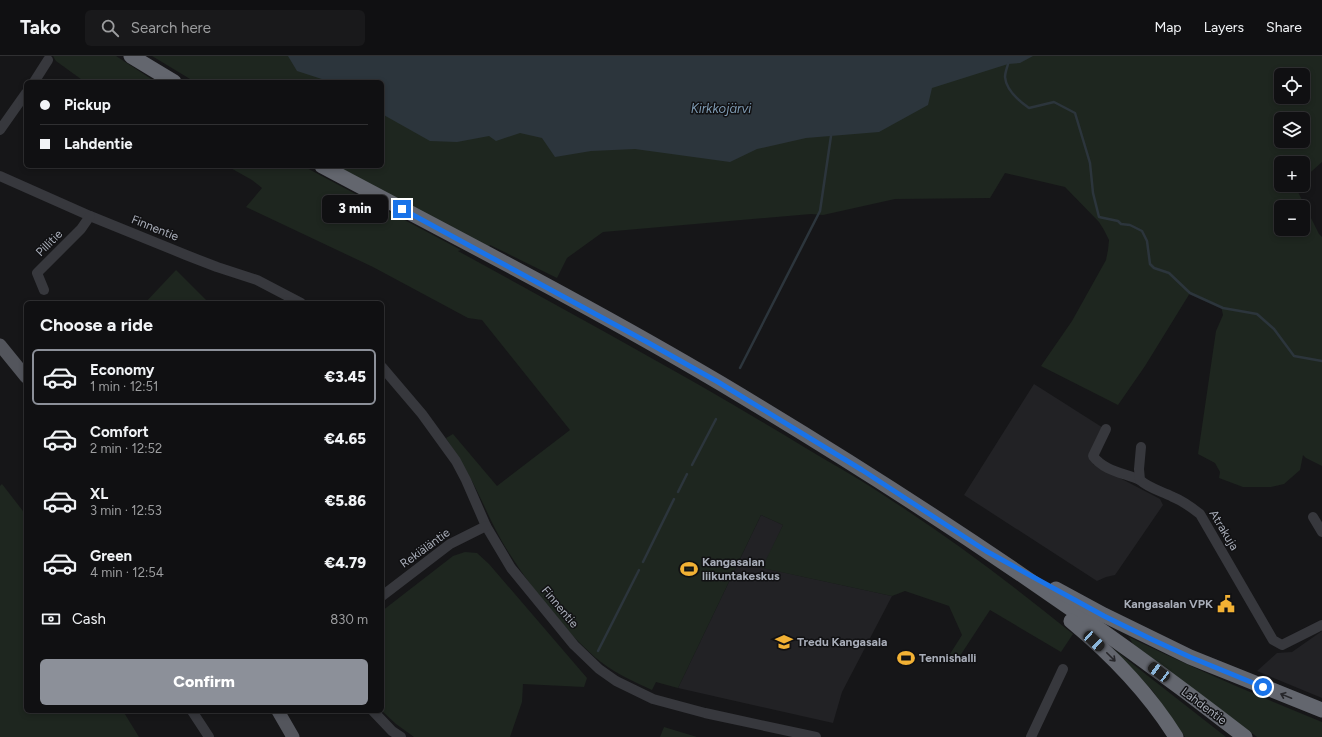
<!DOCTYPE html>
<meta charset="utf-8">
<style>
body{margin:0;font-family:Figtree,sans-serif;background:#19191b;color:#f1f3f6;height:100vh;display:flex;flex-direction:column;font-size:15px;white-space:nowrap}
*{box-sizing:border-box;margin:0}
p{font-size:13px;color:#9c9d9f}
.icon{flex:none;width:22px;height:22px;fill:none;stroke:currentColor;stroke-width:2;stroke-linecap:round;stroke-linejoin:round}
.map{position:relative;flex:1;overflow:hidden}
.panel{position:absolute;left:24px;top:245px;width:360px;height:412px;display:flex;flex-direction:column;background:#101012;border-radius:6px;box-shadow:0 2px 6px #0003,0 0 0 1px #303032}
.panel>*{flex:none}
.top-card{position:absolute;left:24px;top:24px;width:360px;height:88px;border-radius:6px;box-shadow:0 2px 6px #0003,0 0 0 1px #303032;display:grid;align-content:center;height:88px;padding:0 16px;background:#101012}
.tools{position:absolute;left:1274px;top:12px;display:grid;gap:8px}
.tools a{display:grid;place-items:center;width:36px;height:36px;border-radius:6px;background:#101012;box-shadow:0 2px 6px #0003,0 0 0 1px #303032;font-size:20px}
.end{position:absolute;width:18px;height:18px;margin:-9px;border:5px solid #1a73e8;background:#fff;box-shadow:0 0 0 2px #fff}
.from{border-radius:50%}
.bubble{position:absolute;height:28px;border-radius:6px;background:#101012;box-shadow:0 2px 6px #0003,0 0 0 1px #303032;font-size:13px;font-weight:800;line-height:28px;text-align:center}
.car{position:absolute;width:12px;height:24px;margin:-12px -6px;border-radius:5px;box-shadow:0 0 3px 1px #0007;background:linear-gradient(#222 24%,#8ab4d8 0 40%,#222 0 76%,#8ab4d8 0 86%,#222 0)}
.top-card b{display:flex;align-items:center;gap:14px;height:38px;font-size:15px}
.top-card b+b{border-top:1px solid #303032}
.top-card i{width:10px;height:10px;background:#f1f3f6}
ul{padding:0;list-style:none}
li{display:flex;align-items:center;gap:12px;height:56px;margin:0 8px 6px;padding:0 8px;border:2px solid transparent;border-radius:6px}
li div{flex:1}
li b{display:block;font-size:15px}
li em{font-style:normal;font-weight:800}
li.selected{border-color:#8c9099}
li>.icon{width:36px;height:36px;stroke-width:1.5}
h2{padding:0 16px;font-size:18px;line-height:48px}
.pay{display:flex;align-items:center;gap:10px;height:44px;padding:0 16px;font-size:15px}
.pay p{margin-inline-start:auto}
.cta{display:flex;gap:8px;margin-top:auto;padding:8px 16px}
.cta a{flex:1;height:46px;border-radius:6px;background:#8c9099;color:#fff;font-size:16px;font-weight:800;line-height:46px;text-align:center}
header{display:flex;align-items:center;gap:24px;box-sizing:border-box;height:56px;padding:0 20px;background:#101012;border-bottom:1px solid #303032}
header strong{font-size:19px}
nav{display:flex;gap:22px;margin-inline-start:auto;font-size:14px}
.search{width:280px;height:36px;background:#19191b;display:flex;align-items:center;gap:10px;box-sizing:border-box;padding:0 14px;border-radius:6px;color:#9c9d9f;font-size:15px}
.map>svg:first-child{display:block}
.built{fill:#222225}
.green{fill:#1e261f;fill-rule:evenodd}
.water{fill:#2c353c}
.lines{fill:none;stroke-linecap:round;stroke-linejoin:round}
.stream{stroke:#2c353c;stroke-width:2.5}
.minor{stroke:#37383d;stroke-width:10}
.major{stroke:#53555c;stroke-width:13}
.highway{stroke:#63666e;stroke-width:15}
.oneway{stroke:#26262a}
.route{stroke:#1a73e8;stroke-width:5}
.labels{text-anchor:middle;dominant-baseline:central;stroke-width:3;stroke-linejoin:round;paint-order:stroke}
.street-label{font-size:12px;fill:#a8adb8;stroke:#111113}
.poi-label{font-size:12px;font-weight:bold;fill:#a8adb8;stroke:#111113;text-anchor:start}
.water-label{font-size:13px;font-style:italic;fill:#7f9bb3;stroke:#111113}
</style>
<header>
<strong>Tako</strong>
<div class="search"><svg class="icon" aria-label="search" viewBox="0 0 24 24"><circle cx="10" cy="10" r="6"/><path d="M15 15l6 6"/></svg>Search here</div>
<nav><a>Map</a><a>Layers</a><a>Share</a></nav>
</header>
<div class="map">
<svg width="1322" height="681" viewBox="0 0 1322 681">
<rect width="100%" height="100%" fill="#161618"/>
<g class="built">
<path d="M1034,328L1108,375L1093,408L1160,443L1163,449L1115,519L1106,521L1097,525L964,439Z"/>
<path d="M761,459L783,469L763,512L892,540L842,636L833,667L678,632Z"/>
<path d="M1322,575V642L1257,615L1277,597L1292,596Z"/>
</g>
<g class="green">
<path d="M53,0H116L156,26H85L56,5Z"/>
<path d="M152,0H1322V106L1303,123V107H1281V129H1296L1295,130L1319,178L1322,181V410L1306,402L1303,399L1300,414L1284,428L1271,431H1243L1219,422L1220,416L1215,407L1198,398L1216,275L1223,259L1221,250L1190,237L1145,310L1118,349L1041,310L1072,265L1106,204L1108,194L1109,184L1104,174L1099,166L1065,131L1005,117L990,142L895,143L823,159L811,158L603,176L567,202L557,222L490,189L488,192L335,110H382V26H195ZM1281,19H1303V41H1281ZM1281,63H1303V85H1281ZM1281,151H1303V173H1281Z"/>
<path d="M227,110H303L461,194L458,195C574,259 691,322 804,391C834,409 865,426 894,446C956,486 1016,532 1073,578L1061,596L990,554L958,603L950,598L962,579L949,550L905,535L892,540L762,512L783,469L761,459L678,632L656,626L652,634C635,626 616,618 601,606C568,580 532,533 509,497C492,471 482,442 467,416C460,404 453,393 446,382L453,378L497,430L570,374L482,264L468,262L373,211L246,151L262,132L252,124Z"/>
<path d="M176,214L209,247H145Z"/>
<path d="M2,428L26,459V655H123L139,681H0V430Z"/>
<path d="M465,496L477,497L489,508L587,622L584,631L523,628L522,646L510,681H414L396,668L382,655V555L453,500Z"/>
<path d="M1129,581C1193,612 1256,639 1322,666V681H1257L1133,588Z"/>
<path d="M1111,591L1226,681H1185L1152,634Z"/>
<path d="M664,671L697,681H660Z"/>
</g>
<path class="water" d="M288,0H1033L1020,7L1008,8L932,32L928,49L879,76L806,82L757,93L730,106L635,93L591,95L555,101L542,82L520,77L496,85L489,80L457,86L430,85L382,58V26H331L297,15Z"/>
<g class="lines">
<g class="stream">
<path d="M1008,8C1007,12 1005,17 1005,21C1006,34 1019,45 1029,52L1054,46L1075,57L1090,107L1093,137L1099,161L1118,165L1121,168L1130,169L1142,175L1147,185L1150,208L1154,212L1169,217L1190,237L1223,252L1257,258L1274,273L1294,300L1322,305"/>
<path d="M740,312L820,155L831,80"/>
<path d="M692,409L716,363"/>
<path d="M678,436L687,418"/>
<path d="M643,506L674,443"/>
<path d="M598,595L639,514"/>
</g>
<g class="minor">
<path d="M34,26L48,4"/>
<path d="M0,74L26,37"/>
<path d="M0,120L90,160L186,199L217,211L257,224L301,247"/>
<path d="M44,234L37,217L81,173L90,160"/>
<path d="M382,311L422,358L456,405L466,424L486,470L511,512L574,589L599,613L616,625L653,643L705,657L816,681"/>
<path d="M1106,373L1093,400C1104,415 1124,417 1140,424"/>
<path d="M1141,391L1139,413L1140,424C1150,433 1162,435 1173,441C1183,445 1191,451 1200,458L1273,584L1282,589L1322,569"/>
<path d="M1313,461L1322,476"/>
<path d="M382,540L450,488L486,470"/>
<path d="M192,655L209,681"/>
<path d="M373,655L392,675L401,681"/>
<path d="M1031,681L1063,613"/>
</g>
<g class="major">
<path d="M0,289L26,321"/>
<path d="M278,655L293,681"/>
</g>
<g class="highway">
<path d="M131,0L174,26"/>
<path d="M322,110C455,181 590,250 720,327C901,435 1079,552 1245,681"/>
<path d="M1056,533L1104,559L1190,601L1322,654"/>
<path d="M1071,565C1112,599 1148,636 1176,681"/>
</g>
</g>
<defs><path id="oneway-shaft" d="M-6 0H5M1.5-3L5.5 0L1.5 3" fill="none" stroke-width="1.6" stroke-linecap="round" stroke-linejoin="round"/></defs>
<g class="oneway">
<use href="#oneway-shaft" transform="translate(1111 601) rotate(45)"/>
<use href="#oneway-shaft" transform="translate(1286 640) rotate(-158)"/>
</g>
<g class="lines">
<path class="route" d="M402,153L647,286L718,326L862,414L986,495L1104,560L1153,584L1190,601L1263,631"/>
</g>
<defs>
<g id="stadium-bare" transform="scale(1.38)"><path d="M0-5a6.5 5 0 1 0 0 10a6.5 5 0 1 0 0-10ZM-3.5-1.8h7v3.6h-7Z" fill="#f2b134" stroke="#111113" stroke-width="2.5" paint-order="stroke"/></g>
<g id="civic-bare" transform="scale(1.38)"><path d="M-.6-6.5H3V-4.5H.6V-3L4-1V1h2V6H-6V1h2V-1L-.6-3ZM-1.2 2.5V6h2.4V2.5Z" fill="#f2b134" stroke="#111113" stroke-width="2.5" paint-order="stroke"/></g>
<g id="school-bare" transform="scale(1.38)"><path d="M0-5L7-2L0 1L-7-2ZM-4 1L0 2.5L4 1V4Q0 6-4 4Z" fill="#f2b134" stroke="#111113" stroke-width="2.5" paint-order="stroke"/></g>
</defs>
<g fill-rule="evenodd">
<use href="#stadium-bare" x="689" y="513"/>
<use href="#civic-bare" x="1226" y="548"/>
<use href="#school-bare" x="784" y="586"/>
<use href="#stadium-bare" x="906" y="602"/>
</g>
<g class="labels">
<g class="street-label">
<text transform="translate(155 172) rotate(22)">Finnentie</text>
<text transform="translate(49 187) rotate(-45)">Pillitie</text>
<text transform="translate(1224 474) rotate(59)">Atrakuja</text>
<text transform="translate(425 492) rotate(-36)">Rekiäläntie</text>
<text transform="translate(560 551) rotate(50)">Finnentie</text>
<text transform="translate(1204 650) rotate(37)">Lahdentie</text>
</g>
<g class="poi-label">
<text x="702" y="506">Kangasalan<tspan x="702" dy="14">liikuntakeskus</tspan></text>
<text x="1213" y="548" text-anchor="end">Kangasalan VPK</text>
<text x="797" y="586">Tredu Kangasala</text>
<text x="919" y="602">Tennishalli</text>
</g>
<g class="water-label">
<text x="721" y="52">Kirkkojärvi</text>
</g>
</g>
</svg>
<div class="tools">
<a><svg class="icon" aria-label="locate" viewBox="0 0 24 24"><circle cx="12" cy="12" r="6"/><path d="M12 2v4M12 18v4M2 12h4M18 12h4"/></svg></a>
<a><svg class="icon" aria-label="layers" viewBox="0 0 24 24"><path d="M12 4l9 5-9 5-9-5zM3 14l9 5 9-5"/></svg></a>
<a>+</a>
<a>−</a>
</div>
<i class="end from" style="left:1263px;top:631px"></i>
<i class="end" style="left:402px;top:153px"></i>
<div class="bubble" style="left:322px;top:139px;width:66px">3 min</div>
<i class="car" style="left:1094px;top:585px;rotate:133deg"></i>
<i class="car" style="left:1159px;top:616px;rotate:307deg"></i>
<div class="top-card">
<b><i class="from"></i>Pickup</b>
<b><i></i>Lahdentie</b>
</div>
<section class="panel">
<h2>Choose a ride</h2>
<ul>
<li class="selected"><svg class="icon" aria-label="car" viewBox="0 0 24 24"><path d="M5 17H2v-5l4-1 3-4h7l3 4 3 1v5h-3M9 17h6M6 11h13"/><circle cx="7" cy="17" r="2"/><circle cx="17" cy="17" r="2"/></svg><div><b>Economy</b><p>1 min · 12:51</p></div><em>€3.45</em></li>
<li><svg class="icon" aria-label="car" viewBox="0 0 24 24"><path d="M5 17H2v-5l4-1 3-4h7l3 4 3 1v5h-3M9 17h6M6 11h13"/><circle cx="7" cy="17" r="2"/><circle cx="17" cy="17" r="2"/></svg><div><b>Comfort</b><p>2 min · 12:52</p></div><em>€4.65</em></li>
<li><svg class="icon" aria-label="car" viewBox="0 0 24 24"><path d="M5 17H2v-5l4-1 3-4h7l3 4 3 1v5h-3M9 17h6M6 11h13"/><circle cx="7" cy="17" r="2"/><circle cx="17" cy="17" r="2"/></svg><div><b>XL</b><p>3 min · 12:53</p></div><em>€5.86</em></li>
<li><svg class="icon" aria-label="car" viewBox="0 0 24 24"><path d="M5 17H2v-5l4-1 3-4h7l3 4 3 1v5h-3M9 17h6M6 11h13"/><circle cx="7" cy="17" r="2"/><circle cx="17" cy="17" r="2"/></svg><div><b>Green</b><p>4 min · 12:54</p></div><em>€4.79</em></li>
</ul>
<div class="pay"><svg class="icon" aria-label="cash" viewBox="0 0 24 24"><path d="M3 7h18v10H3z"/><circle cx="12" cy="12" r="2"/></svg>Cash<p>830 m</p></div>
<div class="cta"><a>Confirm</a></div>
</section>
</div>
